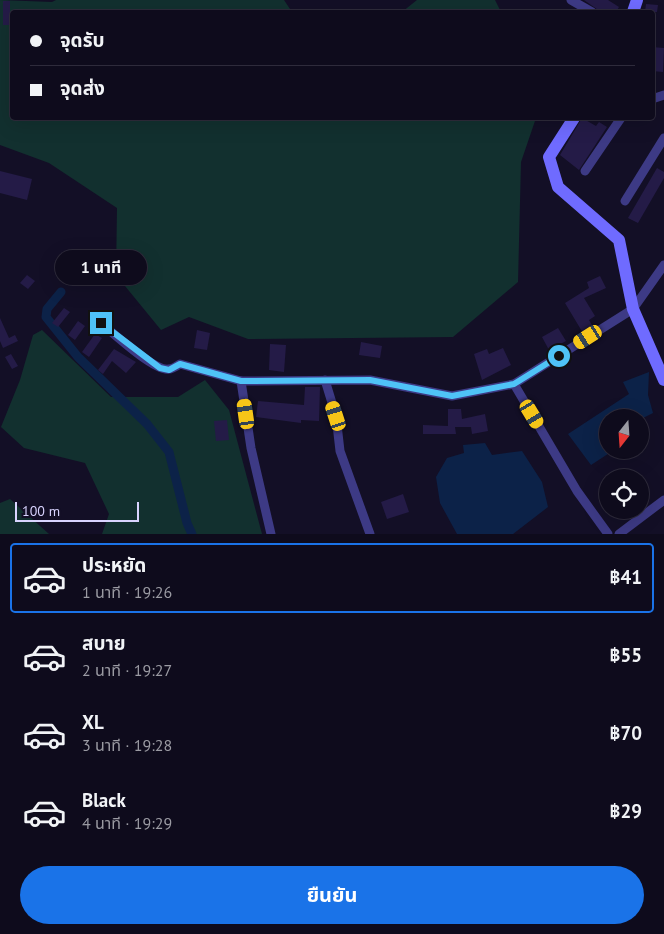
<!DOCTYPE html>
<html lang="th">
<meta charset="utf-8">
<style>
body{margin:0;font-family:"PT Sans","Noto Sans Thai",sans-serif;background:#1c1929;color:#f1f3f6;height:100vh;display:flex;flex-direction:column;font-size:19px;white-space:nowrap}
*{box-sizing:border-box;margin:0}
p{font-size:16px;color:#9b9ba3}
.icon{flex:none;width:28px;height:28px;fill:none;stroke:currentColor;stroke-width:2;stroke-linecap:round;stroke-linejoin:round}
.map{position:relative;height:534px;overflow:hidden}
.side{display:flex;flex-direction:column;background:#0e0b1c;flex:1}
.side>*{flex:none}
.guide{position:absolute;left:10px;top:10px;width:645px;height:110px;border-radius:5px;box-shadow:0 5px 20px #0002,0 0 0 1px #2e2b3b;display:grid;align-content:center;height:110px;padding:0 20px;background:#0e0b1c}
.needle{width:32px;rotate:197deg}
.fabs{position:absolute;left:599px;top:409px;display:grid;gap:10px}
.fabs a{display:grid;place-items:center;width:50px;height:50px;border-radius:50%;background:#0e0b1c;box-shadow:0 5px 20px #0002,0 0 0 1px #2e2b3b;font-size:25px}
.scale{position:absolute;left:15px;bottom:12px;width:124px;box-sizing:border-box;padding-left:5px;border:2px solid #d9d4ff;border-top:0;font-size:14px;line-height:18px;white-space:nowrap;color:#d9d4ff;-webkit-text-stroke:4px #130f26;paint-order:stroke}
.end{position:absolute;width:22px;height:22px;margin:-11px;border:6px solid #4fc3f7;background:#111;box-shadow:0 0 0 2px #111}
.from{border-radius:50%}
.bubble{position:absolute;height:35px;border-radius:18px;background:#0e0b1c;box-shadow:0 5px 20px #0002,0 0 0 1px #2e2b3b;font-size:16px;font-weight:700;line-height:35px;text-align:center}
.car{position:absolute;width:15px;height:30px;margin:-15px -8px;border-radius:6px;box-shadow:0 0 4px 1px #0007;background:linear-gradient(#f5c518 24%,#345 0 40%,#f5c518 0 76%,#345 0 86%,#f5c518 0)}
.guide b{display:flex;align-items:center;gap:18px;height:48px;font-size:19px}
.guide b+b{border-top:1px solid #2e2b3b}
.guide i{width:12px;height:12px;background:#f1f3f6}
ul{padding:9px 0 0;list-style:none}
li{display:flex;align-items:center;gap:15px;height:70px;margin:0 10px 8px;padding:0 10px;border:2px solid transparent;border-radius:5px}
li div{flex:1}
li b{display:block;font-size:19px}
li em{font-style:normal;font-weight:700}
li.active{border-color:#1a73e8}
li>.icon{width:45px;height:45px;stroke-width:1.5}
.primary-button{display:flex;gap:10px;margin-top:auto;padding:10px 20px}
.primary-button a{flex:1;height:58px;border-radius:30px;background:#1a73e8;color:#fff;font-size:20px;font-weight:700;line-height:58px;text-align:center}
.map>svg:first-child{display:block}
.green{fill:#12302f}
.water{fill:#0c2248}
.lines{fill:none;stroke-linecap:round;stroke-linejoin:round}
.canal{stroke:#0c2248;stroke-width:9}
.building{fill:#241b47}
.street{stroke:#3d3a85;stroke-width:9}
.secondary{stroke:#6f6bff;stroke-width:12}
.route{stroke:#4fc3f7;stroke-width:6}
</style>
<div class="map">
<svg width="664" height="534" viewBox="0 0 664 534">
<rect width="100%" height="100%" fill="#130f26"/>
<g class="green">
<path d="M0,0L52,2L56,0H284L292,12H12V118H536L521,162L518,282L453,337L248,339L189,317L161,330L116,275L117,208L49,163L0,145Z"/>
<path d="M417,0H495L501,12H402Z"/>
<path d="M42,330L111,397H178L205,380L229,410L262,534H102L109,514L85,463L24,448L1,427L20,380L33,335Z"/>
<path d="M10,499L49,534H0V503Z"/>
</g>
<g class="water">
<path d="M649,372L648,395L653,413L641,419L642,431L640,432V418H608V450H614L591,465L568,434L629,394L623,382Z"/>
<path d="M485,443L492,455L522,451L542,482L548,507L513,534H457L440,503L436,477L447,458L464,453L463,445Z"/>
</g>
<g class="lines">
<path class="canal" d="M61,292L47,309L46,317L78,357L147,424L169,452L187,523L192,534"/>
</g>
<g class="building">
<path d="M584,0H608L619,7L616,12H601Z"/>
<rect x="3" y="1" width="7" height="24"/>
<path d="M646,4L658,5L657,12H645Z"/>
<path d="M652,47L664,48L663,72L652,71Z"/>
<path d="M582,118L596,126L599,122L607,127L579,170L560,155Z"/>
<path d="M657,168L664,172V178L638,223L628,218Z"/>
<path d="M0,171L32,179L27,200L0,193Z"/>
<path d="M27,275L35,281L28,289L20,283Z"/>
<path d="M600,276L606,288L584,298L595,316L589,320L593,327L583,333L565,303L589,288L587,282Z"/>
<path d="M64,308L70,312L58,327L52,323Z"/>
<path d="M0,318L9,338L15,335L18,341L3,348L0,341Z"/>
<path d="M78,321L85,326L75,340L68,335Z"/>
<path d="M558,328L566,341L549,350L542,337Z"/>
<path d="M197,330L210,333L207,350L194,348Z"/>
<path d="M95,334L102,338L89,357L82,352Z"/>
<path d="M361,342L382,346L380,358L359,355Z"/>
<path d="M270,344L286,345L284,372L269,370Z"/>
<path d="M503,348L511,365L482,380L474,354L487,349L489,354Z"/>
<path d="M114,349L136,362L126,373L112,361L103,374L98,370Z"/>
<path d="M11,354L18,366L12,369L5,357Z"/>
<path d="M305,387H320L319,421L301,420V423L256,417L258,401L304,405Z"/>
<path d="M448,409H461L462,419L485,414L488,431L472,434L471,427H455L456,434H423V425L448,426Z"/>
<path d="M227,420L229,440L216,441L214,421Z"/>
<path d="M403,494L409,512L387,519L381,502Z"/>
</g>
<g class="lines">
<g class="street">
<path d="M571,0L592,12"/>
<path d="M652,99L664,95"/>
<path d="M585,171L621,118"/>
<path d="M625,201L664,138"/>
<path d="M101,323C113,333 155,372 169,369C172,369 177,366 180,364L241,381L370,380L452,396L514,384L633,309L664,265"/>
<path d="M325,380L336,416L340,451L370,534"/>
<path d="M241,381L251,448L271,534"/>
<path d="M514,384L577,491L608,534"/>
<path d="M619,534L664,500"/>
</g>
<g class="secondary">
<path d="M633,12L637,0"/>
<path d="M574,118L549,157L558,187L619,240L633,309L664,380"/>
</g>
</g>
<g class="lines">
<path class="route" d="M101,323L160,368L169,370L180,364L241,381L370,380L452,396L514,384L559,356"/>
</g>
</svg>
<div class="fabs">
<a><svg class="needle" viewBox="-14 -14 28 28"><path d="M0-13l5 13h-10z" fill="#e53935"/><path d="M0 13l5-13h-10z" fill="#9b9ba3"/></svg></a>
<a><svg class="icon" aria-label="locate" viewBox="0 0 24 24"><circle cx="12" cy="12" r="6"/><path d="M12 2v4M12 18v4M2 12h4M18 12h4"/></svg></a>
</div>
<div class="scale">100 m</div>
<i class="end from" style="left:559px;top:356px"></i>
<i class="end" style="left:101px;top:323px"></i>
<div class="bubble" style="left:55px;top:250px;width:92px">1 นาที</div>
<i class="car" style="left:588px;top:337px;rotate:238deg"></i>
<i class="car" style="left:246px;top:414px;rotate:352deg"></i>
<i class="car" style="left:532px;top:414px;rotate:149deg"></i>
<i class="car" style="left:336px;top:416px;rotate:342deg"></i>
<div class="guide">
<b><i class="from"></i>จุดรับ</b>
<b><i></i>จุดส่ง</b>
</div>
</div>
<section class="side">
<ul>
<li class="active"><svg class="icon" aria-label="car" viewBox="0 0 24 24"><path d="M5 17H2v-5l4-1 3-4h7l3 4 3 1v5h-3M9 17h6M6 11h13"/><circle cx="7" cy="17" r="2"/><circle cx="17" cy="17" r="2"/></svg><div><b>ประหยัด</b><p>1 นาที · 19:26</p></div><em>฿41</em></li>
<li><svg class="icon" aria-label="car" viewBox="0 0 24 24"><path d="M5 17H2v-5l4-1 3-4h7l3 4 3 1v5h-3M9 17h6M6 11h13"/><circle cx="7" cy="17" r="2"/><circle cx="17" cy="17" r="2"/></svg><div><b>สบาย</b><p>2 นาที · 19:27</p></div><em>฿55</em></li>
<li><svg class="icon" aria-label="car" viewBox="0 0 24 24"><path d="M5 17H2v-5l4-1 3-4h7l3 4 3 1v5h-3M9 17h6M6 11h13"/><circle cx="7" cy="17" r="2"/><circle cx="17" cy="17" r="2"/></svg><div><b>XL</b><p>3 นาที · 19:28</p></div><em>฿70</em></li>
<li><svg class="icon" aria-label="car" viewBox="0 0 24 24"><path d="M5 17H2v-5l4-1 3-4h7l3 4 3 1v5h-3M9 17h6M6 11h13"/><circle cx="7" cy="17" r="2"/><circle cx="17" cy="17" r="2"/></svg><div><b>Black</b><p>4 นาที · 19:29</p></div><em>฿29</em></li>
</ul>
<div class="primary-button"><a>ยืนยัน</a></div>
</section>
